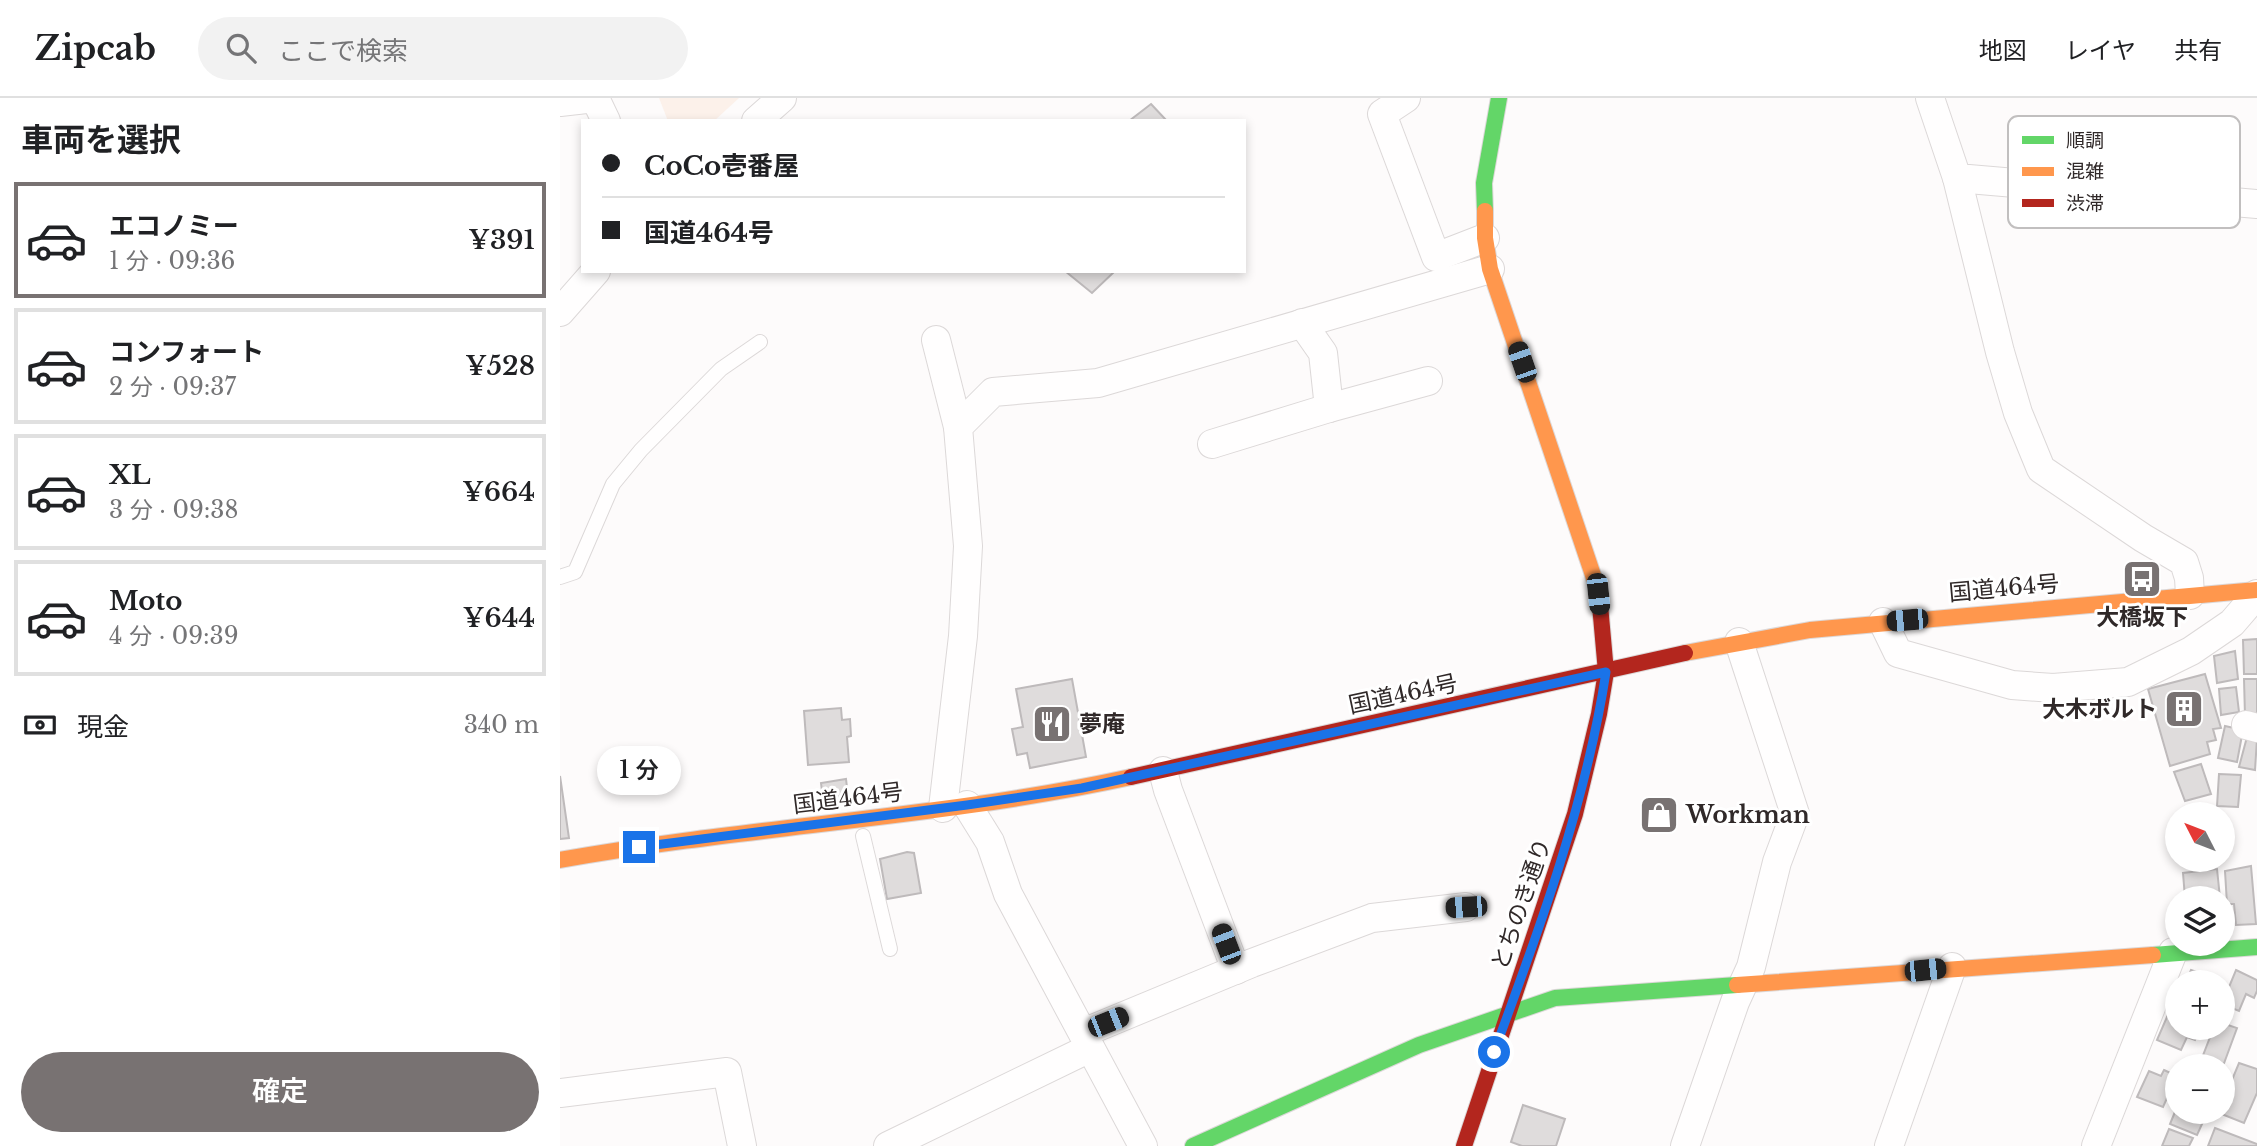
<!DOCTYPE html>
<html lang="ja">
<meta charset="utf-8">
<style>
body{margin:0;font-family:"Libre Baskerville","Noto Sans JP",serif;background:#f2f2f2;color:#202124;height:100vh;display:flex;flex-direction:column;font-size:26px;white-space:nowrap}
*{box-sizing:border-box;margin:0}
p{font-size:23px;color:#757577}
.icon{flex:none;width:38px;height:38px;fill:none;stroke:currentColor;stroke-width:2;stroke-linecap:round;stroke-linejoin:round}
.map{position:relative;flex:1;overflow:hidden}
.panel{display:flex;flex-direction:column;background:#fff;width:560px}
.panel>*{flex:none}
.top-card{position:absolute;left:21px;top:21px;width:665px;height:154px;border-radius:0px;box-shadow:0 4px 10px #0003;display:grid;align-content:center;height:154px;padding:0 21px;background:#fff}
.needle{width:46px;rotate:312deg}
.controls{position:absolute;left:1605px;top:704px;display:grid;gap:14px}
.controls a{display:grid;place-items:center;width:70px;height:70px;border-radius:50%;background:#fff;box-shadow:0 4px 10px #0003;font-size:35px}
.end{position:absolute;width:32px;height:32px;margin:-16px;border:9px solid #1a73e8;background:#fff;box-shadow:0 0 0 4px #fff}
.from{border-radius:50%}
.bubble{position:absolute;height:49px;border-radius:24px;background:#fff;box-shadow:0 4px 10px #0003;font-size:23px;font-weight:600;line-height:49px;text-align:center}
.car{position:absolute;width:21px;height:42px;margin:-21px -10px;border-radius:9px;box-shadow:0 0 5px 2px #0007;background:linear-gradient(#222 24%,#8ab4d8 0 40%,#222 0 76%,#8ab4d8 0 86%,#222 0)}
.top-card b{display:flex;align-items:center;gap:24px;height:66px;font-size:26px}
.top-card b+b{border-top:2px solid #e0e0e0}
.top-card i{width:18px;height:18px;background:#202124}
ul{padding:0;list-style:none}
li{display:flex;align-items:center;gap:21px;height:116px;margin:0 14px 10px;padding:0 7px;border:4px solid #e0e0e0;border-radius:0px}
li div{flex:1}
li b{display:block;font-size:26px}
li em{font-style:normal;font-weight:600}
li.selected{border-color:#787272}
li>.icon{width:63px;height:63px;stroke-width:1.5}
h2{padding:0 21px;font-size:32px;line-height:84px}
.pay{display:flex;align-items:center;gap:18px;height:77px;padding:0 21px;font-size:26px}
.pay p{margin-inline-start:auto}
.primary-button{display:flex;gap:14px;margin-top:auto;padding:14px 21px}
.primary-button a{flex:1;height:80px;border-radius:42px;background:#787272;color:#fff;font-size:28px;font-weight:600;line-height:80px;text-align:center}
header{display:flex;align-items:center;gap:42px;box-sizing:border-box;height:98px;padding:0 35px;background:#fff;border-bottom:2px solid #e0e0e0}
header strong{font-size:33px}
nav{display:flex;gap:38px;margin-inline-start:auto;font-size:24px}
.search{width:490px;height:63px;background:#f2f2f2;display:flex;align-items:center;gap:18px;box-sizing:border-box;padding:0 24px;border-radius:38px;color:#757577;font-size:26px}
main{display:flex;flex:1;min-height:0}
.map>svg:first-child{display:block}
.green{fill:#fcf1ea}
.building{fill:#dfdcdc;stroke:#bebabb;stroke-width:2}
.lines{fill:none;stroke-linecap:round;stroke-linejoin:round}
.lane-casing{stroke:#dcd8d8;stroke-width:16}
.street-casing{stroke:#dcd8d8;stroke-width:30}
.fast-casing{stroke:#dcd8d8;stroke-width:18}
.slow-casing{stroke:#dcd8d8;stroke-width:18}
.jam-casing{stroke:#dcd8d8;stroke-width:18}
.lane{stroke:#fffefe;stroke-width:14}
.street{stroke:#fffefe;stroke-width:28}
.fast{stroke:#63d668;stroke-width:16}
.slow{stroke:#ff974d;stroke-width:16}
.jam{stroke:#b3261e;stroke-width:16}
.route{stroke:#1a73e8;stroke-width:9}
.labels{text-anchor:middle;dominant-baseline:central;stroke-width:6;stroke-linejoin:round;paint-order:stroke}
.street-label{font-size:23px;fill:#302929;stroke:#fff}
.poi-label{font-size:23px;font-weight:bold;fill:#302929;stroke:#fff;text-anchor:start}
.key{fill:#fff;stroke:#c1bfbf;stroke-width:2}
.key-label{font-size:19px;fill:#302929}
</style>
<header>
<strong>Zipcab</strong>
<div class="search"><svg class="icon" aria-label="search" viewBox="0 0 24 24"><circle cx="10" cy="10" r="6"/><path d="M15 15l6 6"/></svg>ここで検索</div>
<nav><a>地図</a><a>レイヤ</a><a>共有</a></nav>
</header>
<main>
<section class="panel">
<h2>車両を選択</h2>
<ul>
<li class="selected"><svg class="icon" aria-label="car" viewBox="0 0 24 24"><path d="M5 17H2v-5l4-1 3-4h7l3 4 3 1v5h-3M9 17h6M6 11h13"/><circle cx="7" cy="17" r="2"/><circle cx="17" cy="17" r="2"/></svg><div><b>エコノミー</b><p>1 分 · 09:36</p></div><em>¥391</em></li>
<li><svg class="icon" aria-label="car" viewBox="0 0 24 24"><path d="M5 17H2v-5l4-1 3-4h7l3 4 3 1v5h-3M9 17h6M6 11h13"/><circle cx="7" cy="17" r="2"/><circle cx="17" cy="17" r="2"/></svg><div><b>コンフォート</b><p>2 分 · 09:37</p></div><em>¥528</em></li>
<li><svg class="icon" aria-label="car" viewBox="0 0 24 24"><path d="M5 17H2v-5l4-1 3-4h7l3 4 3 1v5h-3M9 17h6M6 11h13"/><circle cx="7" cy="17" r="2"/><circle cx="17" cy="17" r="2"/></svg><div><b>XL</b><p>3 分 · 09:38</p></div><em>¥664</em></li>
<li><svg class="icon" aria-label="car" viewBox="0 0 24 24"><path d="M5 17H2v-5l4-1 3-4h7l3 4 3 1v5h-3M9 17h6M6 11h13"/><circle cx="7" cy="17" r="2"/><circle cx="17" cy="17" r="2"/></svg><div><b>Moto</b><p>4 分 · 09:39</p></div><em>¥644</em></li>
</ul>
<div class="pay"><svg class="icon" aria-label="cash" viewBox="0 0 24 24"><path d="M3 7h18v10H3z"/><circle cx="12" cy="12" r="2"/></svg>現金<p>340 m</p></div>
<div class="primary-button"><a>確定</a></div>
</section>
<div class="map">
<svg width="1697" height="1048" viewBox="0 0 1697 1048">
<rect width="100%" height="100%" fill="#fdfbfb"/>
<path class="green" d="M99,0H179L154,23H108Z"/>
<g class="building">
<path d="M591,6L607,23H569Z"/>
<path d="M505,173H555L532,195Z"/>
<path d="M1697,541V576H1684L1683,542Z"/>
<path d="M1675,553L1678,581L1657,585L1654,558Z"/>
<path d="M1645,576L1661,630L1653,631L1656,642L1647,644L1650,656L1610,668L1588,591Z"/>
<path d="M512,581L526,659L470,670L467,655L457,657L452,631L463,629L456,591Z"/>
<path d="M1684,581H1697V618H1685Z"/>
<path d="M1676,589L1679,614L1661,617L1659,591Z"/>
<path d="M281,610L282,622L290,621L291,638L287,639L289,664L248,667L244,613Z"/>
<path d="M1665,628L1683,632L1677,664L1658,660Z"/>
<path d="M1687,639L1697,641L1695,672L1679,669Z"/>
<path d="M1641,666L1651,696L1625,703L1614,674Z"/>
<path d="M1659,676L1681,677L1678,709L1657,708Z"/>
<path d="M0,678L9,740L0,741Z"/>
<path d="M286,681L289,706L264,709L261,685Z"/>
<path d="M347,754L354,755L361,795L327,801L320,761Z"/>
<path d="M1691,768L1696,826L1676,827L1674,806H1667L1665,773Z"/>
<path d="M1657,771L1660,800H1625L1623,775Z"/>
<path d="M1631,872L1653,880L1652,884H1626Z"/>
<path d="M1676,872L1697,882V893L1694,900L1686,896L1679,913L1662,906Z"/>
<path d="M1610,912L1617,915V929H1640L1635,942L1627,939L1621,952L1597,942Z"/>
<path d="M1662,925L1677,930L1663,968L1642,960L1654,929H1662Z"/>
<path d="M1679,965L1697,971V995L1684,1025L1659,1015L1662,1013V1006Z"/>
<path d="M1604,972L1617,978L1603,1009L1577,999L1589,973L1601,978Z"/>
<path d="M963,1007L1005,1021L996,1048H962L951,1044Z"/>
<path d="M1617,1009V1013H1648L1637,1037L1610,1026Z"/>
<path d="M1655,1030L1697,1046V1048H1648Z"/>
<path d="M1609,1031L1633,1040L1629,1048H1602Z"/>
</g>
<g class="lines">
<g class="lane-casing">
<g id="lane">
<path d="M0,479L15,474L53,386L81,352L161,271L200,244"/>
<path d="M303,738L330,851"/>
</g>
</g>
<g class="street-casing">
<g id="street">
<path d="M846,0L822,16L876,159L925,140"/>
<path d="M1370,0L1397,80L1697,106"/>
<path d="M0,4L35,0L46,23"/>
<path d="M196,23L222,0"/>
<path d="M1397,80L1440,254L1458,315L1481,371L1583,440L1624,464L1629,480L1630,497"/>
<path d="M0,214L36,173"/>
<path d="M742,225L763,255L769,310"/>
<path d="M376,242L398,329"/>
<path d="M652,346L769,310L868,283"/>
<path d="M1323,524L1338,555L1452,587L1493,590L1568,584L1631,553L1672,525L1697,496"/>
<path d="M1686,627L1697,630"/>
<path d="M603,673L608,692L676,872"/>
<path d="M407,707L430,744L448,796L583,1048"/>
<path d="M383,710L403,538L408,448L398,329L433,294L538,285L930,171"/>
<path d="M523,935L692,865L812,820L906,809"/>
<path d="M0,995L167,974L182,1048"/>
<path d="M328,1048L530,950"/>
<path d="M1125,1048L1175,904L1191,869L1217,764L1235,716L1179,544"/>
<path d="M1329,1048L1392,869"/>
<path d="M1536,1048L1613,854"/>
</g>
</g>
<g class="fast-casing">
<g id="fast">
<path d="M925,113L924,85L939,0"/>
<path d="M1593,857L1697,849"/>
<path d="M633,1048L859,947L995,900L1177,887"/>
</g>
</g>
<g class="slow-casing">
<g id="slow">
<path d="M925,113V140L930,171L1036,486"/>
<path d="M1125,555L1250,532L1697,492"/>
<path d="M0,762C189,728 383,720 571,679"/>
<path d="M1177,887L1593,857"/>
</g>
</g>
<g class="jam-casing">
<g id="jam">
<path d="M571,679L1125,555"/>
<path d="M904,1048L1015,716L1039,616L1046,574L1039,496L1036,486"/>
</g>
</g>
<use href="#lane" class="lane"/>
<use href="#street" class="street"/>
<use href="#fast" class="fast"/>
<use href="#slow" class="slow"/>
<use href="#jam" class="jam"/>
</g>
<g class="lines">
<path class="route" d="M79,749L407,707L522,690L1046,574C1026,704 980,830 934,954"/>
</g>
<defs>
<g id="bus-square" transform="scale(2.0125)"><rect x="-9" y="-9" width="18" height="18" rx="4" fill="#787272" stroke="#fff"/><path d="M-5-6H5V4H4V6H2V4H-2V6H-4V4H-5ZM-3.5-4V0h7V-4ZM-3.5 1.2v1.5H-2V1.2ZM2 1.2v1.5H3.5V1.2Z" fill="#fff"/></g>
<g id="building-square" transform="scale(2.0125)"><rect x="-9" y="-9" width="18" height="18" rx="4" fill="#787272" stroke="#fff"/><path d="M-4-6H4V6H1V3H-1V6H-4ZM-2.5-4.3h1.7v1.8h-1.7ZM.8-4.3h1.7v1.8H.8ZM-2.5-1h1.7V.8h-1.7ZM.8-1h1.7V.8H.8Z" fill="#fff"/></g>
<g id="restaurant-square" transform="scale(2.0125)"><rect x="-9" y="-9" width="18" height="18" rx="4" fill="#787272" stroke="#fff"/><path d="M-5-6h1v4h1v-4h1v4h1v-4h1v5L-1.5 .5V6h-2V.5L-5-1ZM5-6V6H3V1.5H1.5Q1.5-4 5-6Z" fill="#fff"/></g>
<g id="shop-square" transform="scale(2.0125)"><rect x="-9" y="-9" width="18" height="18" rx="4" fill="#787272" stroke="#fff"/><path d="M-5-2.5h2.3a2.7 3.5 0 0 1 5.4 0H5L5.5 6h-11ZM-1.5-2.5h3a1.5 2.3 0 0 0-3 0Z" fill="#fff"/></g>
</defs>
<g fill-rule="evenodd">
<use href="#bus-square" x="1582" y="481"/>
<use href="#building-square" x="1624" y="611"/>
<use href="#restaurant-square" x="492" y="626"/>
<use href="#shop-square" x="1099" y="717"/>
</g>
<g class="labels">
<g class="street-label">
<text transform="translate(1444 490) rotate(-5)">国道464号</text>
<text transform="translate(843 596) rotate(-12)">国道464号</text>
<text transform="translate(288 700) rotate(-7)">国道464号</text>
<text transform="translate(961 806) rotate(-71)">とちのき通り</text>
</g>
<g class="poi-label">
<text x="1582" y="519" text-anchor="middle">大橋坂下</text>
<text x="1597" y="611" text-anchor="end">大木ボルト</text>
<text x="519" y="626">夢庵</text>
<text x="1126" y="717">Workman</text>
</g>
</g>
<rect x="1448" y="18" width="232" height="112" rx="10" class="key"/>
<rect x="1462" y="38" width="32" height="8" fill="#63d668"/>
<rect x="1462" y="69" width="32" height="9" fill="#ff974d"/>
<rect x="1462" y="101" width="32" height="8" fill="#b3261e"/>
<g class="key-label">
<text x="1506" y="49">順調</text>
<text x="1506" y="80">混雑</text>
<text x="1506" y="112">渋滞</text>
</g>
</svg>
<div class="controls">
<a><svg class="needle" viewBox="-14 -14 28 28"><path d="M0-13l5 13h-10z" fill="#e53935"/><path d="M0 13l5-13h-10z" fill="#757577"/></svg></a>
<a><svg class="icon" aria-label="layers" viewBox="0 0 24 24"><path d="M12 4l9 5-9 5-9-5zM3 14l9 5 9-5"/></svg></a>
<a>+</a>
<a>−</a>
</div>
<i class="end from" style="left:934px;top:954px"></i>
<i class="end" style="left:79px;top:749px"></i>
<div class="bubble" style="left:37px;top:648px;width:84px">1 分</div>
<i class="car" style="left:962px;top:264px;rotate:341deg"></i>
<i class="car" style="left:1038px;top:496px;rotate:174deg"></i>
<i class="car" style="left:1347px;top:522px;rotate:265deg"></i>
<i class="car" style="left:906px;top:809px;rotate:267deg"></i>
<i class="car" style="left:666px;top:846px;rotate:339deg"></i>
<i class="car" style="left:1365px;top:872px;rotate:84deg"></i>
<i class="car" style="left:548px;top:924px;rotate:68deg"></i>
<div class="top-card">
<b><i class="from"></i>CoCo壱番屋</b>
<b><i></i>国道464号</b>
</div>
</div>
</main>
